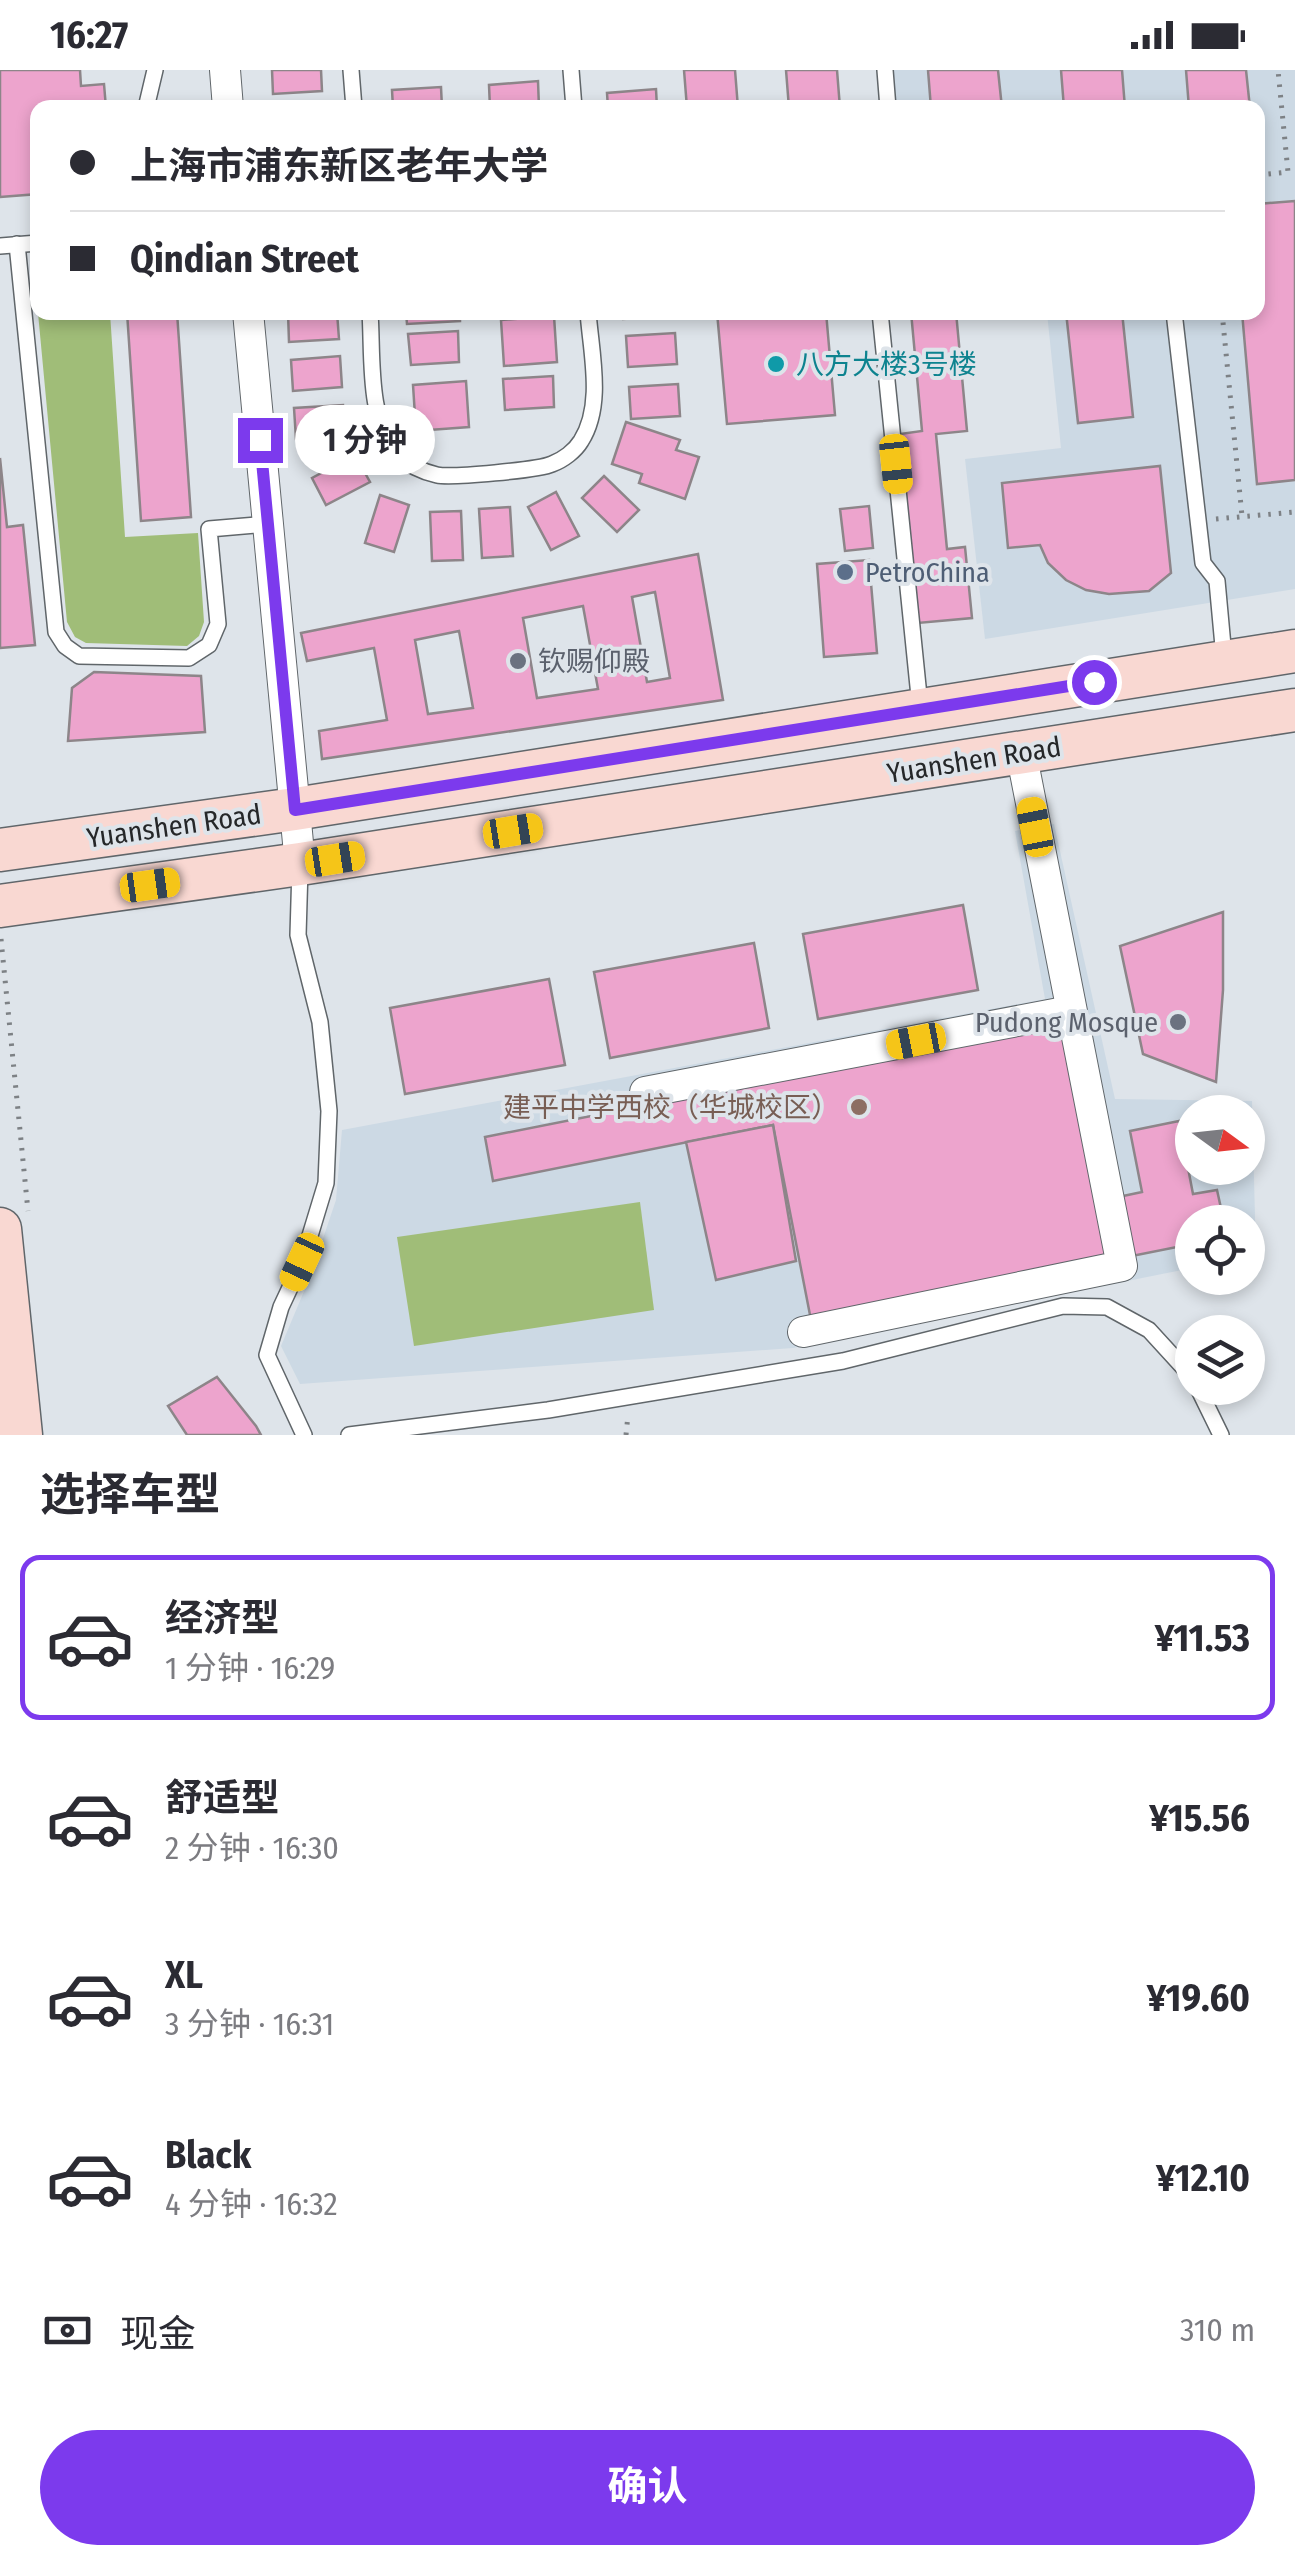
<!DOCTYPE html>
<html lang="zh">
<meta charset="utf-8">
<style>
body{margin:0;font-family:"Fira Sans Condensed","Noto Sans SC",sans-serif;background:#f2f2f3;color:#2b2b33;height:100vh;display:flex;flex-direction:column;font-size:38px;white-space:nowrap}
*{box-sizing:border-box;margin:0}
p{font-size:32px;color:#7c7c81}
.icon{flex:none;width:55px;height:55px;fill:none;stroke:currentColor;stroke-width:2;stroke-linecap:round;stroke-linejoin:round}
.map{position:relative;height:1365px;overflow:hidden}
.side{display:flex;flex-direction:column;background:#fff;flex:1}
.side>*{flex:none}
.top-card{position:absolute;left:30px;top:30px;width:1235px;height:220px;border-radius:20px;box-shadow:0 5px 15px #0003;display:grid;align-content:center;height:220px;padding:0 40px;background:#fff}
.needle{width:65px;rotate:105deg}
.fabs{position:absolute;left:1175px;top:1025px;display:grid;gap:20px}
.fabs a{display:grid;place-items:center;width:90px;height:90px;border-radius:50%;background:#fff;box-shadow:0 5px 15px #0003;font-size:50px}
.end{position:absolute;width:45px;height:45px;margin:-22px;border:12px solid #7c3aed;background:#fff;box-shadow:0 0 0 5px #fff}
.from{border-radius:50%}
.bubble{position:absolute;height:70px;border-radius:35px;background:#fff;box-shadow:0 5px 15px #0003;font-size:32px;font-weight:700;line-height:70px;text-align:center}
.car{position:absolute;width:30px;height:60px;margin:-30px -15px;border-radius:12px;box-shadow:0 0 8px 2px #0007;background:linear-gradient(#f5c518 24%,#345 0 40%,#f5c518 0 76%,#345 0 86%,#f5c518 0)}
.top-card b{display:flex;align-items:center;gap:35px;height:95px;font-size:38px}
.top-card b+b{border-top:2px solid #e1e1e2}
.top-card i{width:25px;height:25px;background:#2b2b33}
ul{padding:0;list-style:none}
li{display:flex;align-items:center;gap:30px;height:165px;margin:0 20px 15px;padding:0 20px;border:5px solid transparent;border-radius:20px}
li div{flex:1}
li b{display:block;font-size:38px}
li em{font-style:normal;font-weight:700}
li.selected{border-color:#7c3aed}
li>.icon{width:90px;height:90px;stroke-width:1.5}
h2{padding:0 40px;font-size:45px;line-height:120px}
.pay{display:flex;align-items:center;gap:25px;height:110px;padding:0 40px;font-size:38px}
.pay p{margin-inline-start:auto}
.button{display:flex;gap:20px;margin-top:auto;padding:20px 40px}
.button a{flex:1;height:115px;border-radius:60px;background:#7c3aed;color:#fff;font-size:40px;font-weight:700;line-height:115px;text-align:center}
.status{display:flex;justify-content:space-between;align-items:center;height:70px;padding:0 50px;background:#fff;direction:ltr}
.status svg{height:28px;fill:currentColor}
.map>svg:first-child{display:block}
.built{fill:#ccd9e4;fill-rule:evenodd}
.green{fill:#a0bd78}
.building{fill:#eda4cd;stroke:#8d8589;stroke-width:2.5;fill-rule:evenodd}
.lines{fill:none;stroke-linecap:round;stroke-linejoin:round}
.lane-casing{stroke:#60666a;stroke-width:18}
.street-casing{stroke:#60666a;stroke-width:32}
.secondary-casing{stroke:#60666a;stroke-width:45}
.path{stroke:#7d8185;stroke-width:5;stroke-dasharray:2.5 8;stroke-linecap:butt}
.lane{stroke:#fff;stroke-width:15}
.street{stroke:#fff;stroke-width:30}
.secondary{stroke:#f9d8d2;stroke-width:42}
.route{stroke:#7c3aed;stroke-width:12}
.culture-dot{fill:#0f9aa8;stroke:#dee4ea;stroke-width:4}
.service-dot{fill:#5c6f8a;stroke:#dee4ea;stroke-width:4}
.worship-dot{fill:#6b7280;stroke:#dee4ea;stroke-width:4}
.education-dot{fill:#8d6e63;stroke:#dee4ea;stroke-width:4}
.labels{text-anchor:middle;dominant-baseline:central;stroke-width:8;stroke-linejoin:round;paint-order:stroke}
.culture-label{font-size:28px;fill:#0d838f;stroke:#dee4ea;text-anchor:start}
.service-label{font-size:28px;fill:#4e5e75;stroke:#dee4ea;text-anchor:start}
.worship-label{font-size:28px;fill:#5b616d;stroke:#dee4ea;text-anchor:start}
.street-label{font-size:28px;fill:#252729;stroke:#dee4ea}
.education-label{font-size:28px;fill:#785e54;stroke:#dee4ea;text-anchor:end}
</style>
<div class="status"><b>16:27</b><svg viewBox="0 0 49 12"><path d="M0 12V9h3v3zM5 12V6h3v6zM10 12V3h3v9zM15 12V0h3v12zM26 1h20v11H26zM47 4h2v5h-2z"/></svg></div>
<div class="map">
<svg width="1295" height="1365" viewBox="0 0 1295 1365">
<rect width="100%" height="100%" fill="#dee4ea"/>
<g class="built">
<path d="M885,0H1295V519L985,569L965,389L1061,378L1047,243L1258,242V38L888,37Z"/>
<path d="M1054,754L1115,1029L1252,1031L1256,1185L1248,1187V1152H1192V1198L793,1278L300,1314L281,1276L310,1207L336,1130L342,1060L1045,929L1015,761ZM1192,1042H1248V1098H1192Z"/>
</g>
<g class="green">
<path d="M38,243H110L125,467L198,463L204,552L199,566L187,576L86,573L75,567L67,552Z"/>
<path d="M640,1132L654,1240L414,1276L397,1167Z"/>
</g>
<g class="building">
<path d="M0,0H80L81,16L104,14L106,38H38V124L0,127Z"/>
<path d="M272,0H321L322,21L273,24Z"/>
<path d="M684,0H735L738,38H687Z"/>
<path d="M786,0H837L840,38H789Z"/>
<path d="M928,0H998L1002,38H931Z"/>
<path d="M1061,0H1122L1125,38H1064Z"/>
<path d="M1186,0H1246L1250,38H1189Z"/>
<path d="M538,11L539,38H490L489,15Z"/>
<path d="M441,17L442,38H393L392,20Z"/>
<path d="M656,19L657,38H608L607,23Z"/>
<path d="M1295,131V410L1257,414L1242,242H1258V134Z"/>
<path d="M127,242H177L191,447L141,451Z"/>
<path d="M288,242H337L339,269L289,272Z"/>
<path d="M406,242H460V251L407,254Z"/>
<path d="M622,242H671V246L623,249Z"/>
<path d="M717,242H826L835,345L727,354Z"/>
<path d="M911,242H956L967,361L936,364L947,479L965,477L972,548L918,553L900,364L922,361Z"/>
<path d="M1066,242H1122L1133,347L1078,353Z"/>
<path d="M554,246L557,292L504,296L501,250Z"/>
<path d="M458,261L459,292L411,295L408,264Z"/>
<path d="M675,263L677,294L628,297L626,266Z"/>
<path d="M340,286L342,317L293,321L291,290Z"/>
<path d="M553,306L554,337L505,340L503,309Z"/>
<path d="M466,311L469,357L416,361L413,315Z"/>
<path d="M678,314L680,346L631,349L629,317Z"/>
<path d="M343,335L345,366L296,369L294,338Z"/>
<path d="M626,352L680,370L676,380L699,387L685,429L639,413L642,404L612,394Z"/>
<path d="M355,385L370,412L326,435L312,408Z"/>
<path d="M0,388L7,457L23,455L35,575L0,578Z"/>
<path d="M1160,396L1171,503L1149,521L1109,524L1086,520L1066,510L1048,493L1040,475L1008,478L1002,413Z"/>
<path d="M604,406L639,440L617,462L582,428Z"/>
<path d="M556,422L579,466L551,480L528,437Z"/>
<path d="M380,425L409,435L394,482L365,473Z"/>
<path d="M869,436L873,478L845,481L840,439Z"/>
<path d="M510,437L513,486L482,488L479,439Z"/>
<path d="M461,441L463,490L432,491L430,442Z"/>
<path d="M698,484L723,630L322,689L319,661L387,650L374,578L307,591L301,563ZM655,522L670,608L647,612L632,527ZM583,536L598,619L537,628L523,548ZM459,561L473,638L428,644L415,570Z"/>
<path d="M869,490L877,583L824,587L817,494Z"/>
<path d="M94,602L201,606L205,662L68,671L72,618Z"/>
<path d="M963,835L978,920L818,949L803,864Z"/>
<path d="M1223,842V920L1216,1012L1143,984L1120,876Z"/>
<path d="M754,873L769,958L610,988L594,902Z"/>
<path d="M549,909L565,995L405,1024L390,938Z"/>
<path d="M1070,951L1104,1130L1142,1122L1130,1061L1179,1051L1193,1124L1217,1120L1224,1152H1192V1174L811,1250L773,1055L493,1111L485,1067Z"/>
<path d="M773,1055L796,1191L716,1210L686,1072Z"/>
<path d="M217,1307L256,1356L261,1365H187L168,1336Z"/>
</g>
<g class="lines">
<g class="lane-casing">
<g id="lane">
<path d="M351,0L354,38"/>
<path d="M571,0L574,38"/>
<path d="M885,0L888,38"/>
<path d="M146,38L155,0"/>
<path d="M17,174L56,562L65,576L79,586L189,588L209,575L218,554L209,459L268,454"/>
<path d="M0,176L38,173"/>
<path d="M370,242C373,287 367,348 397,384C406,394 423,402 437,405C451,408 539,400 552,394C563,390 575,381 581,371C604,335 591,283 588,242"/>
<path d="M880,242L920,636"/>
<path d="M1174,242L1203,493L1217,511L1224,587"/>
<path d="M300,798L298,865L320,952L329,1041L326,1113L302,1192L281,1237L267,1285L304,1365"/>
<path d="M1198,1318L1221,1365"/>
<path d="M349,1365L548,1340L843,1291L1063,1236L1107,1237L1149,1260L1192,1307"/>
</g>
</g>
<g class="street-casing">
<g id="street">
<path d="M225,0L228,38"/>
<path d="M248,242L300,794"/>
<path d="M645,1022L1070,941"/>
<path d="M803,1262L1122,1196L1021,682"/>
</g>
</g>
<g class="secondary-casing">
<g id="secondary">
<path d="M0,780L295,739L1295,581"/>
<path d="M0,836L300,794L1295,640"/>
<path d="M0,1159L21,1365"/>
</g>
</g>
<g class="path">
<path d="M1258,105L1288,102L1278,0"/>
<path d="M1222,242L1242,446"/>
<path d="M1216,449L1295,442"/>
<path d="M1,869L28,1141"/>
<path d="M626,1365L628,1345"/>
</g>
<use href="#lane" class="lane"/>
<use href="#street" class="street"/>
<use href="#secondary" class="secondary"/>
</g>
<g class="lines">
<path class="route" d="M260,370L295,740L1094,612"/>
</g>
<circle class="culture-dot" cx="776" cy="294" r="10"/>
<circle class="service-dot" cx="845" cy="502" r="10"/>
<g class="worship-dot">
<circle cx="518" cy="591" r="10"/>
<circle cx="1178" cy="952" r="10"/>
</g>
<circle class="education-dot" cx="859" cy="1037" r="10"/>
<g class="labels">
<g class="culture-label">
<text x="796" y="294">八方大楼3号楼</text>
</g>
<g class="service-label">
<text x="865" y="502">PetroChina</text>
</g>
<g class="worship-label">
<text x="538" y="591">钦赐仰殿</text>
<text x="1158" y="952" text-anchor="end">Pudong Mosque</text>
</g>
<g class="street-label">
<text transform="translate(974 690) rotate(-9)">Yuanshen Road</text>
<text transform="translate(174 756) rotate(-8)">Yuanshen Road</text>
</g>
<g class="education-label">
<text x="839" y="1037">建平中学西校（华城校区）</text>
</g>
</g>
</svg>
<div class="fabs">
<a><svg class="needle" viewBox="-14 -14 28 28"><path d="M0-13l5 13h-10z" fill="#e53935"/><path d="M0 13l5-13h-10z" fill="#7c7c81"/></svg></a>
<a><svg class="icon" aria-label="locate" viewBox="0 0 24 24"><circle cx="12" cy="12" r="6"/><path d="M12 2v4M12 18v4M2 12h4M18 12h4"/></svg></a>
<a><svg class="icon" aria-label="layers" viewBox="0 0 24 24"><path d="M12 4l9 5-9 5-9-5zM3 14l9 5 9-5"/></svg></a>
</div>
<i class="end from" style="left:1094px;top:612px"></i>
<i class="end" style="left:260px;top:370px"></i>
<div class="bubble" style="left:295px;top:335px;width:140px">1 分钟</div>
<i class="car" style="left:896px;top:394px;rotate:174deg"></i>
<i class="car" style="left:1035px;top:757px;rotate:349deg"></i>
<i class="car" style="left:513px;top:761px;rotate:81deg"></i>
<i class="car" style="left:335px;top:789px;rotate:81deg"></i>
<i class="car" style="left:150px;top:815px;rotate:82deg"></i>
<i class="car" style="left:916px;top:971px;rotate:259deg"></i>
<i class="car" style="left:302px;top:1192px;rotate:205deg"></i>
<div class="top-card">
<b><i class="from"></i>上海市浦东新区老年大学</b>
<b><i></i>Qindian Street</b>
</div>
</div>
<section class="side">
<h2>选择车型</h2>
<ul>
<li class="selected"><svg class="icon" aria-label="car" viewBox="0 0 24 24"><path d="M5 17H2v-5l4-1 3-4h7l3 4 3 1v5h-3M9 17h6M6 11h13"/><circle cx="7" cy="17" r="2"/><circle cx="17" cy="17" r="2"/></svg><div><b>经济型</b><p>1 分钟 · 16:29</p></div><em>¥11.53</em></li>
<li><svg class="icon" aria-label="car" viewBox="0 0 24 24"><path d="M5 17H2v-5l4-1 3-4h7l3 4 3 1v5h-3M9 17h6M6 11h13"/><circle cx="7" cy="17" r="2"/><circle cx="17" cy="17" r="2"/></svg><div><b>舒适型</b><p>2 分钟 · 16:30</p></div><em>¥15.56</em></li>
<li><svg class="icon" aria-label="car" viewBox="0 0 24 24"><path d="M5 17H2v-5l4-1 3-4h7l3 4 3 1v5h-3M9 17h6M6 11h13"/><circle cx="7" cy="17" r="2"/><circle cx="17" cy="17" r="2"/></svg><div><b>XL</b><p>3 分钟 · 16:31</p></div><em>¥19.60</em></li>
<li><svg class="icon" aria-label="car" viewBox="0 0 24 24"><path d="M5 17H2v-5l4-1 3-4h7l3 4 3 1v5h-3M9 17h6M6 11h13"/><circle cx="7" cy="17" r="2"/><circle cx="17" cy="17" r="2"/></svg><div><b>Black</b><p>4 分钟 · 16:32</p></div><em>¥12.10</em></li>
</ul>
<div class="pay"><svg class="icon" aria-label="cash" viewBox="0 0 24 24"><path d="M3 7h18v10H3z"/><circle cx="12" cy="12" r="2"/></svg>现金<p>310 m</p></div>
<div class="button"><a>确认</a></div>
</section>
